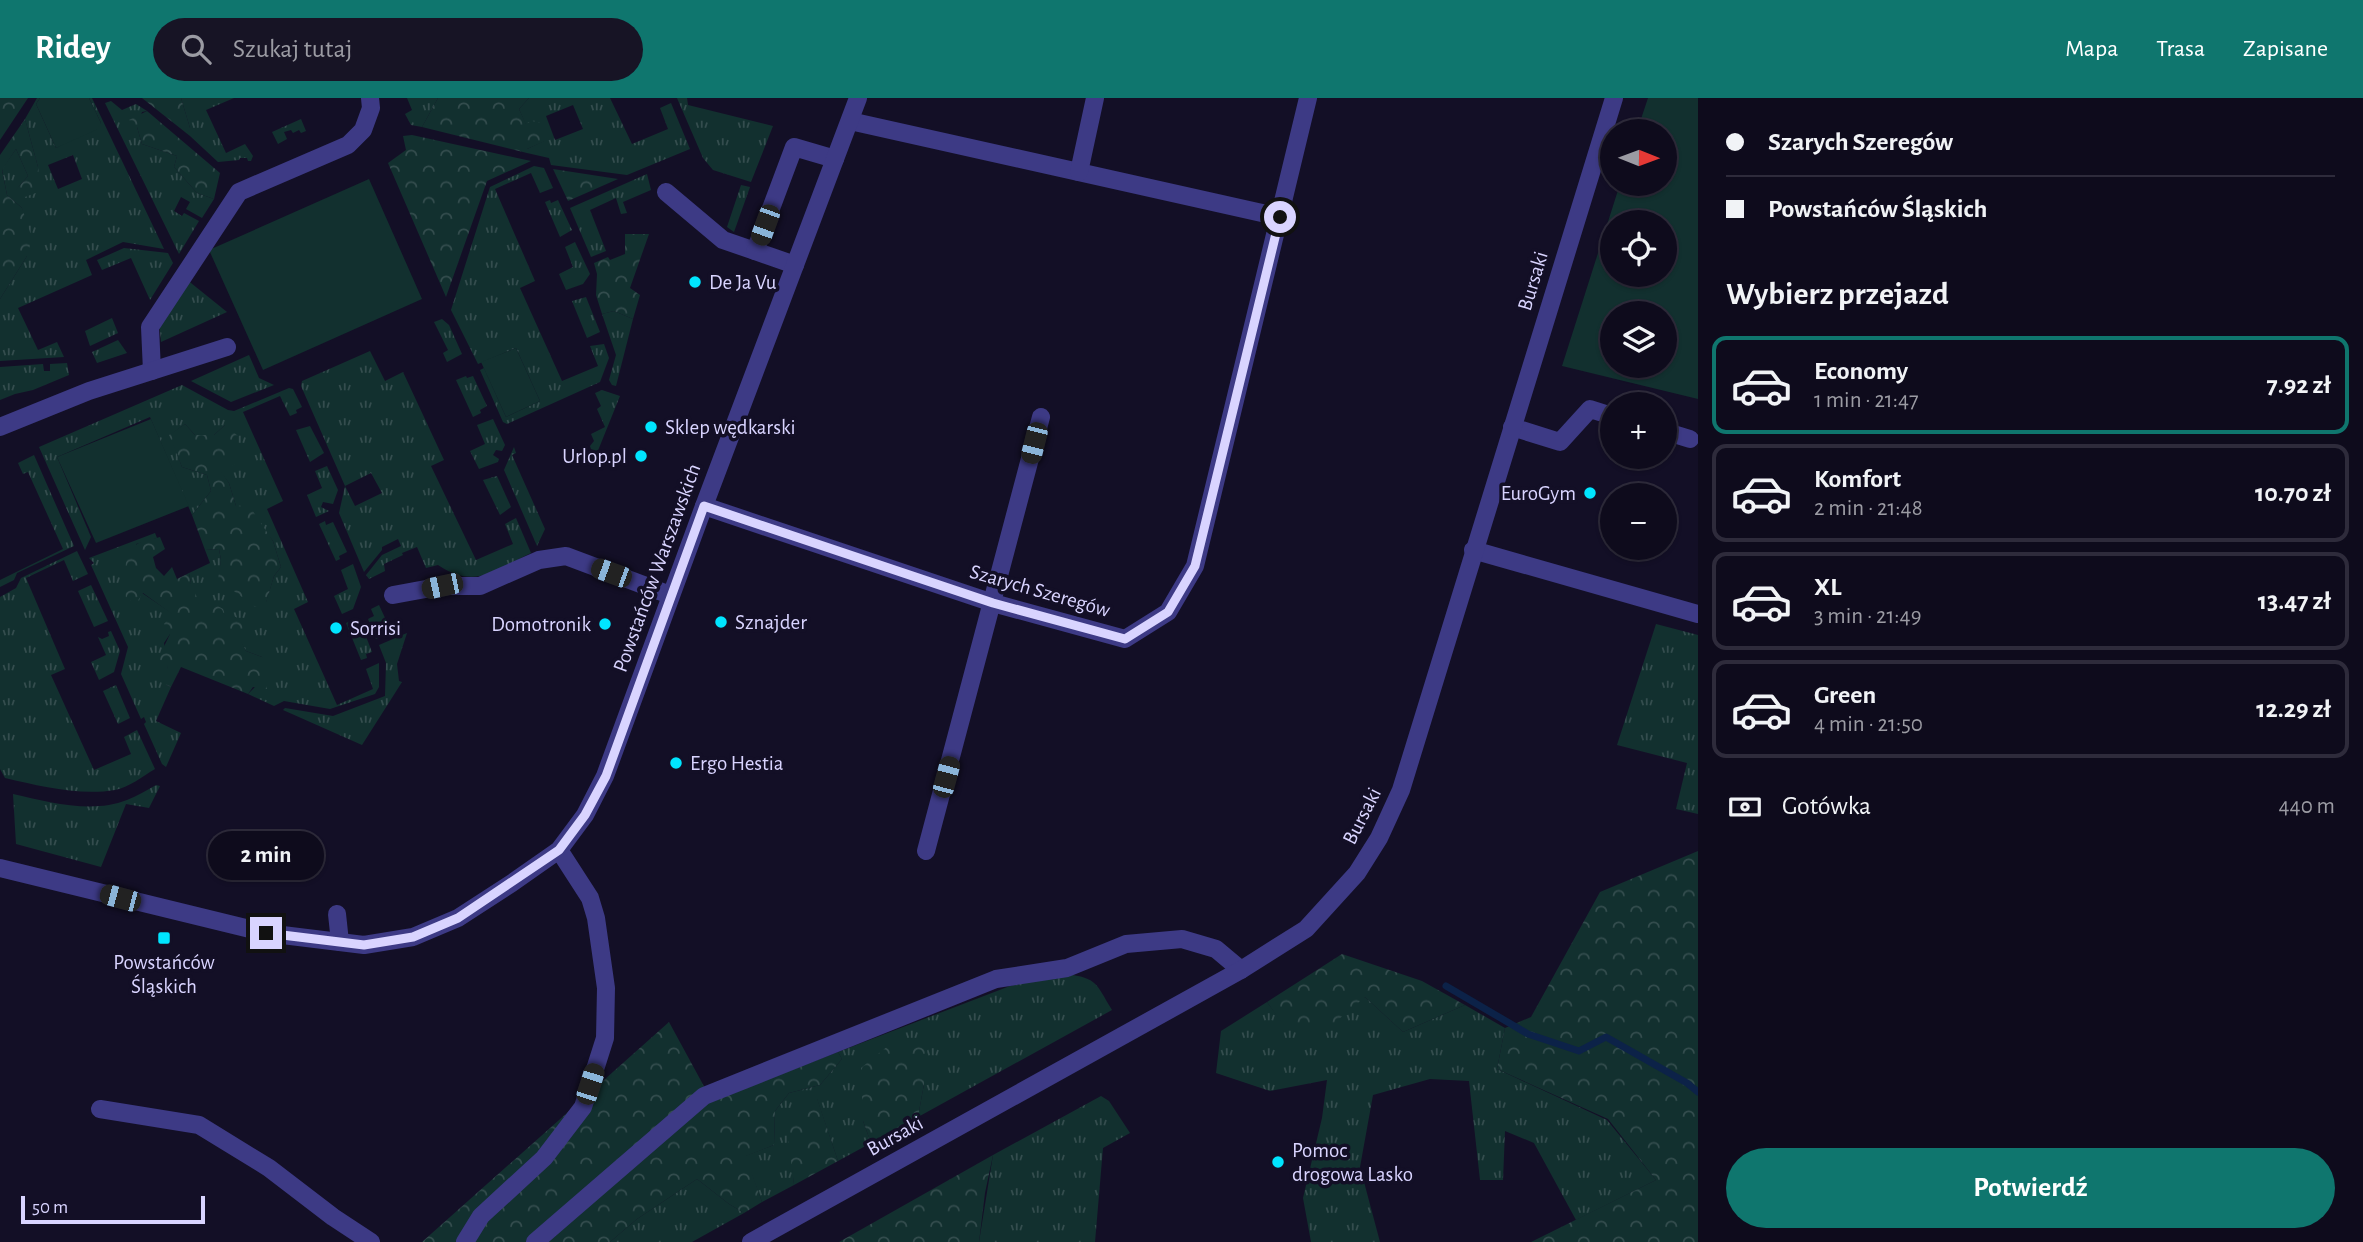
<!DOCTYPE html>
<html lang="pl">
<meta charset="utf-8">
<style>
body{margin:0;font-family:"Alegreya Sans",sans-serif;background:#171425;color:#f1f3f6;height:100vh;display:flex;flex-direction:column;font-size:26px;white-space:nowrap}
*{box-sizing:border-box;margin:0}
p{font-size:23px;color:#9b9ba3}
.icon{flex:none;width:38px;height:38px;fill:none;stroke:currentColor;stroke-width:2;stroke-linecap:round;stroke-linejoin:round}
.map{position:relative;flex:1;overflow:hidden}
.panel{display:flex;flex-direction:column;background:#0e0b1c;width:665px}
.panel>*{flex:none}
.top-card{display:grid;align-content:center;height:154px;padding:0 28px;background:#0e0b1c}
.needle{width:46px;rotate:91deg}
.buttons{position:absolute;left:1600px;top:21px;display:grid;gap:14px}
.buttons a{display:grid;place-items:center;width:77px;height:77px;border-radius:50%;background:#0e0b1c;box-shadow:0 2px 5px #0004,0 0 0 2px #2e2b3b;font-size:35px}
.scale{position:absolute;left:21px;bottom:18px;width:184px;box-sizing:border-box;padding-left:7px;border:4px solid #d9d4ff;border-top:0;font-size:19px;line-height:24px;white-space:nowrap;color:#d9d4ff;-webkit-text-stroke:5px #130f26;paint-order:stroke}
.end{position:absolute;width:32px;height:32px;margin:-16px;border:9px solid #d9d4ff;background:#111;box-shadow:0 0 0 4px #111}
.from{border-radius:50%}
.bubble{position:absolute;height:49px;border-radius:24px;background:#0e0b1c;box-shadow:0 2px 5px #0004,0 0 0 2px #2e2b3b;font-size:23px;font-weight:700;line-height:49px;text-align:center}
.car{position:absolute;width:21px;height:42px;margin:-21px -10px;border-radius:9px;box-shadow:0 0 5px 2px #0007;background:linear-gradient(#222 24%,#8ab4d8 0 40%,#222 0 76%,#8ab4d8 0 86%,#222 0)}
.top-card b{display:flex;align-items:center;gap:24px;height:66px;font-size:26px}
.top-card b+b{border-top:2px solid #2e2b3b}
.top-card i{width:18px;height:18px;background:#f1f3f6}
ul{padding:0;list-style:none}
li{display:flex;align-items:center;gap:21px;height:98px;margin:0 14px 10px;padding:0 14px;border:4px solid #2e2b3b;border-radius:14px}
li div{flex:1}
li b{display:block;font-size:26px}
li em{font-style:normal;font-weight:700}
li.active{border-color:#0f766e}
li>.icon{width:63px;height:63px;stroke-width:1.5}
h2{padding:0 28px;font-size:32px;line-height:84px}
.pay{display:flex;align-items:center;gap:18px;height:77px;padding:0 28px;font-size:26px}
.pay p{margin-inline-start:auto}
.action{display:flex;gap:14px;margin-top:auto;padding:14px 28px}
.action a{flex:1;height:80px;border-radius:42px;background:#0f766e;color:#fff;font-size:28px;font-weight:700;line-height:80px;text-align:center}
header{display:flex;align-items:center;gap:42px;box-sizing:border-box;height:98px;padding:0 35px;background:#0f766e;color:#fff}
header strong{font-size:33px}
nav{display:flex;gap:38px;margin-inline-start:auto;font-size:24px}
.search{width:490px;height:63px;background:#171425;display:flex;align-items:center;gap:18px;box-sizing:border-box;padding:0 24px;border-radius:38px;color:#9b9ba3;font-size:26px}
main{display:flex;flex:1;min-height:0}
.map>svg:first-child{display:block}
.grass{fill:url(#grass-tufts);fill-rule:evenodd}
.forest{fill:url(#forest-crowns)}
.park{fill:#12302f;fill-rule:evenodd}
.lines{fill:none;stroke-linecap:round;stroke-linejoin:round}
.stream{stroke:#0c2248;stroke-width:7}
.minor{stroke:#3d3a85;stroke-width:18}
.route{stroke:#d9d4ff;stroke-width:9}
.poi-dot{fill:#00e5ff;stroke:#130f26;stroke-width:2.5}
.labels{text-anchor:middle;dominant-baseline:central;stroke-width:7;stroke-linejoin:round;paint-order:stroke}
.street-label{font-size:21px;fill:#d9d4ff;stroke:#130f26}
.poi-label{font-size:21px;fill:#d9d4ff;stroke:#130f26;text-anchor:start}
</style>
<header>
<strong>Ridey</strong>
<div class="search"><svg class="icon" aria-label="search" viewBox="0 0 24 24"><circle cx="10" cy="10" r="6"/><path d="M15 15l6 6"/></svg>Szukaj tutaj</div>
<nav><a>Mapa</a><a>Trasa</a><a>Zapisane</a></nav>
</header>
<main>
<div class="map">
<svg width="1698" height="1144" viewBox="0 0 1698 1144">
<defs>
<pattern id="grass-tufts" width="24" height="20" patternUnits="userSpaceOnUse" patternTransform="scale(1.75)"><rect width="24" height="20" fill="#12302f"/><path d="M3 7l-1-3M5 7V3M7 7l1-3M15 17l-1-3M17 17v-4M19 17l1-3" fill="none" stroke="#344d4e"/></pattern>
<pattern id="forest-crowns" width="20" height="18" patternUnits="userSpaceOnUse" patternTransform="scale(1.75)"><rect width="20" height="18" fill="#12302f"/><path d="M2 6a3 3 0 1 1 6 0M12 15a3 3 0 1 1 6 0" fill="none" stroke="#344d4e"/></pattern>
</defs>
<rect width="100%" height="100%" fill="#130f26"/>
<g class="grass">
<path d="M37,0H40L36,6L56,50L101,25L89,0H92L164,151L123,144L86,162L92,177L18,210L38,252L57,244L64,259L0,263V201L27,158L22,110L7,97L2,71L16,51L28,78L16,92L38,69L25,21ZM73,57L82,81L58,91L48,67Z"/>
<path d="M181,0H234L206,12L226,55L245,46L253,58L251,63H248L247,60H240L239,62L218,64L190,38V30Z"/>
<path d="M407,0H438L422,29L411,27L405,16L412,12Z"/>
<path d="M529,0H610L632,46L668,31L660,10L671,5L690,51L627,77L551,67L549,60L527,55V51L544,43L526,27L519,11ZM573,7L583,31L555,42L546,18Z"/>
<path d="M677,0H687L688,7L773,28L751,84L713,72L703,60Z"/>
<path d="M111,3L122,12L136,6L147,13L142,14L137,29L142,46L177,58L174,69L197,95L214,101L202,120L186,111L190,104L181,99L174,113L182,118L184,115L199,123L179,156L105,5Z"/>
<path d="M301,21L306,33L301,35L299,32L293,35L291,32L284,34L287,41L278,46L272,34Z"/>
<path d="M534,68L544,70L553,90L540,95L531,75L495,91L535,183L520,190L562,283L598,268L590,248L604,246L609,260L600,284L507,326L503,324L480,272L484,270L506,319L540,303L516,250L478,266L451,212L490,89Z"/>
<path d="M647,76L651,92L623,104L627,115L621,116L616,100L590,112L606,153L591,159L570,110Z"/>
<path d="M741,87L750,89L734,134L727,129Z"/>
<path d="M550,102L551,105L558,102L572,132L560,139L545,104Z"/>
<path d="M575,144L590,176L583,186L566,192L559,176L573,169L565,149Z"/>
<path d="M124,150L168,155L173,165L150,202L131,160L102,172L97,162Z"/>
<path d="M186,181L227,214L161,244L159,224Z"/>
<path d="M586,199L600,234L587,240L572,203Z"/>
<path d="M614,213L633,221L616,288L612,287L609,282L616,257L602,216Z"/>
<path d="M112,220L118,235L90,248L85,233Z"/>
<path d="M442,221L449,227L462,256L447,264L443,255L448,252L434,224Z"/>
<path d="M118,242L127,255L97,265L92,254Z"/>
<path d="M370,253L385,283L403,274L444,362L431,368L476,462L513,446L505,426L516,420L531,455C494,472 476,492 438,467L426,470L417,449L402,455L403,457L384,466L385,473L369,481L366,477L382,457L401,448L398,441L382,449V452L364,474L339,415L345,388L301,288L302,283ZM371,375L382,395L355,408L345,388Z"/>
<path d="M249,257L259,280L274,287L231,304L191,283Z"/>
<path d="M67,265L69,277L33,292L15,296L0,302V269L43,266L44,273H50V266Z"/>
<path d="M466,278L467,280L473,278L487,308L480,312L481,315L473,319L456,282Z"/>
<path d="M182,287L228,312L234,313L289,290L293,291L302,309L296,312L297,315L290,318L280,298L243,314L283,403L267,411L308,504L294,511L337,607L373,591L366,571L379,565V589L375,596L330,611L284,603L274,608L248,596L265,579L262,559L246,553L225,517L199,507L186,487L191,485L189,475L210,465L205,452L219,451L221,462L219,481L266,504L274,478L281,469L273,443L265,433L236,408L229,385L219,372L225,327L214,337H195L185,326L170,337L182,369L207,377L211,393L192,417L150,319L57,359L91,439L85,452L39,349Z"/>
<path d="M602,292L620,298L597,355L591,351L590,348L594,343L591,336L605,329L597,311L601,308L595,295Z"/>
<path d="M493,321L505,347L502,353L496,352L493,357L499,361L498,364L479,371L470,353L485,346L477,327Z"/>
<path d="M310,328L324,355L310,364L296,332Z"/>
<path d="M514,349L516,355L512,357L545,431L537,448L504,372Z"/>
<path d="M34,357L74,448L17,475L14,482L0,489V482L63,451L28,374L23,376L18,365Z"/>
<path d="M327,368L338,392L333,406L323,404L321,409L329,413L316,419L307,397L322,390L315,373Z"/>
<path d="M497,378L511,409L500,417L483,382Z"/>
<path d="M325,423L326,427L333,424L347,454L339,458L340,461L336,463L319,426Z"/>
<path d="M155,435L157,440L136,446L142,495L173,516L170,536L164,545L168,568L166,587L171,589L156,623L181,635L166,669L162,666L144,626L146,624L144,619L141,621L121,576L128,549L91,467L94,465L89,460Z"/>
<path d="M77,453L88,476L73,483L64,462L26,480L65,571L51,577L94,672L131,656L124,639L137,632L155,671C143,678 128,690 115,692C79,698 40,688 5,680L0,671V499L16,490L21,480Z"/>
<path d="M353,466L361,489L353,511L342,516L334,498L348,491L341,472Z"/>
<path d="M91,487L108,523L94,529L78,493Z"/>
<path d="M379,507L392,535L376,541L368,521L374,518L371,511Z"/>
<path d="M352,522L354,525L360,523L372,554L366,556L367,560L361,562L346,525Z"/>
<path d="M1656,526L1698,537V716L1676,711L1687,665L1617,647Z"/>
<path d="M111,533L120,553L114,574L99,582L91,564L106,557L98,539L102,541L109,538L108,534Z"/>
<path d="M407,535L397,566L399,583L402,584L362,647L283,612L285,610L333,618L385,598L386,565L379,547Z"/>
<path d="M116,587L130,620L118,626L103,593Z"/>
<path d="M156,687L160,688L149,710L126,706L101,769L16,746L13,696C48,704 92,716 127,702C137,698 147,692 156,687Z"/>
<path d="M1066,876C1098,880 1096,886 1112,912L918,1019L924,986L863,1023L871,1045L838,1063L817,1001L792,1064L794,1087L762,1104L745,1058L774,1047L775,1013L789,995L820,987L842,961L838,954L1010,888Z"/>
<path d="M1365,899L1403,934L1465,907L1505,930L1497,971L1607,1022L1656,1082L1576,1122L1534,1045L1505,1033L1503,1082H1480L1469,983L1430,981L1373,997L1360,1069L1380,1144H1311L1303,1100L1322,1020L1327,982L1270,993L1216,975L1221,933L1267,904L1288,932Z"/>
<path d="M1101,998L1109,1003L1130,1035L1103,1050L1095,1144H979L993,1057Z"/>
<path d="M697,1081L729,1106L744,1115L692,1144H610L637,1121Z"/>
</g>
<g class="forest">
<path d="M0,0H28L0,42Z"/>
<path d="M142,0H181L190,30V38Z"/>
<path d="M438,0H529L519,11L526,26L532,23L542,25L545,43L527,51V55L422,29Z"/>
<path d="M147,13L220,75L214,101L197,95L174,69L177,58L142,46L137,29L129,22Z"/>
<path d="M25,21L38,69L41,93L25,99L16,92L28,78L16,51L2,72L7,97L22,110L32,140L27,158L0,201V57Z"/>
<path d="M412,37L531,63L487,83L446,199L388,65L406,52L403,38Z"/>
<path d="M553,71L618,81L568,103Z"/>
<path d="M625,136H649L630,190L640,197L633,221L614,213L602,216L596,197L597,176L594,165L608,159L610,162L625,156Z"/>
<path d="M185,326L195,337H214L225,327L238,338V365L220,372L229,385L236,408L250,409L273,443L281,469L274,478L266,505L255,509L218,481L221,462L219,451L205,452L192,417L211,393L207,377L182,369L169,337Z"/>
<path d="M160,439L165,451L153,459L156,470L164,478L172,469L177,481L189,475L191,485L187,488L195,494L199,506L209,503L223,511L225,517L236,519L245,529L240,541L246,553L262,559L268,568L265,579L267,591L253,589L248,596L181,569L171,589L166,587L164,580L168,568L158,561L170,536L164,526L172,516L143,495L137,504L126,502C125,486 121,456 137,446C143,442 153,441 160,439Z"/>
<path d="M1698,753V1144H1531L1656,1082L1608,1021L1497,971L1505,930L1531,919L1600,794Z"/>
<path d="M1342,856L1422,883L1465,907L1403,934L1365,899L1327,931L1287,932L1267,904Z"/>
<path d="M669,924L712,1003L838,954L842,961L820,987L789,995L775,1013L774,1047L746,1058L762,1104L744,1115L729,1106L697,1081L637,1121L610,1144H422Z"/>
<path d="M894,943L928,945L924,986L918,1019L871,1045L863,1023L861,970Z"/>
<path d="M817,1000L838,1063L794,1087L785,1014Z"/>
<path d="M993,1057L985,1095L979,1144H839Z"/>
</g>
<g class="park">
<path d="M40,0H89L101,25L96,32L56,50L36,6Z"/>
<path d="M1648,0H1698V301L1562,268L1620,86H1664V33H1637ZM1664,124V177H1612V124ZM1612,215H1664V268H1612Z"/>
<path d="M369,81L422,201L263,272L209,152Z"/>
<path d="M516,250L540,303L506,319L481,264Z"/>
<path d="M151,321L189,408L96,445L57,359Z"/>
</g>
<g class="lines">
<path class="stream" d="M1446,888L1528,936L1579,953L1606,939L1687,985L1698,994"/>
<g class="minor">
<path d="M850,23L1280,119"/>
<path d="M1079,74L1095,0"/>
<path d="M666,94L723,142L755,153L794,49L835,61"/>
<path d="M755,153L795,167"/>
<path d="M152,273L150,229L239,94L348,47L363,32L371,10L370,0"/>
<path d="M0,329L89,293L227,249"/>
<path d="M1512,329L1560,344L1590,311L1612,318"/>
<path d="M1664,333L1690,341"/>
<path d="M704,408L993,505L1125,541L1168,514L1195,468L1308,0"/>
<path d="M1473,452L1698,516"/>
<path d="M393,497L442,488H480L539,462L566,458L670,497"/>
<path d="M926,753L1041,319"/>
<path d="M0,770L266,835L364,847L413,839L458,820L512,785L559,752L585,717L605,678L704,408L858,0"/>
<path d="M337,816L340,844"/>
<path d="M100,1011L199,1027L269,1070L333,1119L371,1144"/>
<path d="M465,1144L481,1118L544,1060L583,1009L605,940L606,890L596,820L590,800L559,752"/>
<path d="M535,1144L704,998L996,881L1067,870L1126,846L1182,841L1216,851L1241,872"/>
<path d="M751,1144L1241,872L1306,831L1357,775L1379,740L1401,692L1614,0"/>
</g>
</g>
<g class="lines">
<path class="route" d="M266,835L364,847L413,839L458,820L559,752L585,717L606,678L704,408L993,505L1125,541L1168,514L1195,468L1280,119"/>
</g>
<g class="poi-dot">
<circle cx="695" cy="184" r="7"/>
<circle cx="651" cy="329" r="7"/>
<circle cx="641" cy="358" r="7"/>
<circle cx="1590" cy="395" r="7"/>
<circle cx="721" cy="524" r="7"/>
<circle cx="605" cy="526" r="7"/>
<circle cx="336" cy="530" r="7"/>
<circle cx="676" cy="665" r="7"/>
<rect x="157" y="833" width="14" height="14" rx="3.5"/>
<circle cx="1278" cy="1064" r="7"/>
</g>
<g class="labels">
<g class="street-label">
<text transform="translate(1533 183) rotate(-73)">Bursaki</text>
<text transform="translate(657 470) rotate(-70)">Powstańców Warszawskich</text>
<text transform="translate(1040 493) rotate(16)">Szarych Szeregów</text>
<text transform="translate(1362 718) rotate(-63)">Bursaki</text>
<text transform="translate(895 1038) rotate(-29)">Bursaki</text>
</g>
<g class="poi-label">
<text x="709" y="184">De Ja Vu</text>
<text x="665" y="329">Sklep wędkarski</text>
<text x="627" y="358" text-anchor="end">Urlop.pl</text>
<text x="1576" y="395" text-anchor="end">EuroGym</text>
<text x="735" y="524">Sznajder</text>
<text x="591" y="526" text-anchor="end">Domotronik</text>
<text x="350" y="530">Sorrisi</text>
<text x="690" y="665">Ergo Hestia</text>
<text x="164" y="864" text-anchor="middle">Powstańców<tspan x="164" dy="24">Śląskich</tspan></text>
<text x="1292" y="1052">Pomoc<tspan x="1292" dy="24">drogowa Lasko</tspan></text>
</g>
</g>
</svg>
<div class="buttons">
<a><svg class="needle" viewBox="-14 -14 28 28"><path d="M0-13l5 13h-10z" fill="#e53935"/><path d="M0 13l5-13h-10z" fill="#9b9ba3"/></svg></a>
<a><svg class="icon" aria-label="locate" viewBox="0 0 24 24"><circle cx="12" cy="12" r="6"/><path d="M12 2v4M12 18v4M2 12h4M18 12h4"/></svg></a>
<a><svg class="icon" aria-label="layers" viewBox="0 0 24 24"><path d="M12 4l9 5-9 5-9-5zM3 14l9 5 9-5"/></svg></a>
<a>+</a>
<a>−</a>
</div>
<div class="scale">50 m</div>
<i class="end from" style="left:1280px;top:119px"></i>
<i class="end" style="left:266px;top:835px"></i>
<div class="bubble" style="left:208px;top:733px;width:116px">2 min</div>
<i class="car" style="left:765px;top:127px;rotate:200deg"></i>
<i class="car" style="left:1034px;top:345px;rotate:194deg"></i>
<i class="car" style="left:611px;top:475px;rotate:290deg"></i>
<i class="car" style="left:442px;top:488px;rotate:258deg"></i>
<i class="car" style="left:946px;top:679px;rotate:15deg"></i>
<i class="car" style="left:120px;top:800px;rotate:285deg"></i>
<i class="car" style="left:590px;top:986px;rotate:18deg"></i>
</div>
<section class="panel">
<div class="top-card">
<b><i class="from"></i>Szarych Szeregów</b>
<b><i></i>Powstańców Śląskich</b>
</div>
<h2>Wybierz przejazd</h2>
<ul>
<li class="active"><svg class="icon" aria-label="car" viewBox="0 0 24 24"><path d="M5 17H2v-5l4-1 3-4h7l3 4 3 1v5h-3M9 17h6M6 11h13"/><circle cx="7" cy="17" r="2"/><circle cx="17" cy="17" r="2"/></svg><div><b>Economy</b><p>1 min · 21:47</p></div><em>7.92 zł</em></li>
<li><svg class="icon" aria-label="car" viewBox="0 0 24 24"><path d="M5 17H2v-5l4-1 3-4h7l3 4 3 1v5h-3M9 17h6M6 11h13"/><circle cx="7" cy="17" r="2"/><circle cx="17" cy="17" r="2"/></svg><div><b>Komfort</b><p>2 min · 21:48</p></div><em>10.70 zł</em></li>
<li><svg class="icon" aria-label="car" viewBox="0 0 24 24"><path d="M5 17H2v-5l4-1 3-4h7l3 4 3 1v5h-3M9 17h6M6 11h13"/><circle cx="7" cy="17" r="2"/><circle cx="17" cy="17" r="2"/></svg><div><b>XL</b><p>3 min · 21:49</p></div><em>13.47 zł</em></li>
<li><svg class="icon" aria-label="car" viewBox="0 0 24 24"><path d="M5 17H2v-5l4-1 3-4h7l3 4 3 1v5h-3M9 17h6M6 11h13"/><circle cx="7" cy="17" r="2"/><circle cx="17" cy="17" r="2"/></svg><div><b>Green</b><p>4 min · 21:50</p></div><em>12.29 zł</em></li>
</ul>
<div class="pay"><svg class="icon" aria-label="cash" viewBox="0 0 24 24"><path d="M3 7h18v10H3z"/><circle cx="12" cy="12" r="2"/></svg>Gotówka<p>440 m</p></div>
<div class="action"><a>Potwierdź</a></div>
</section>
</main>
